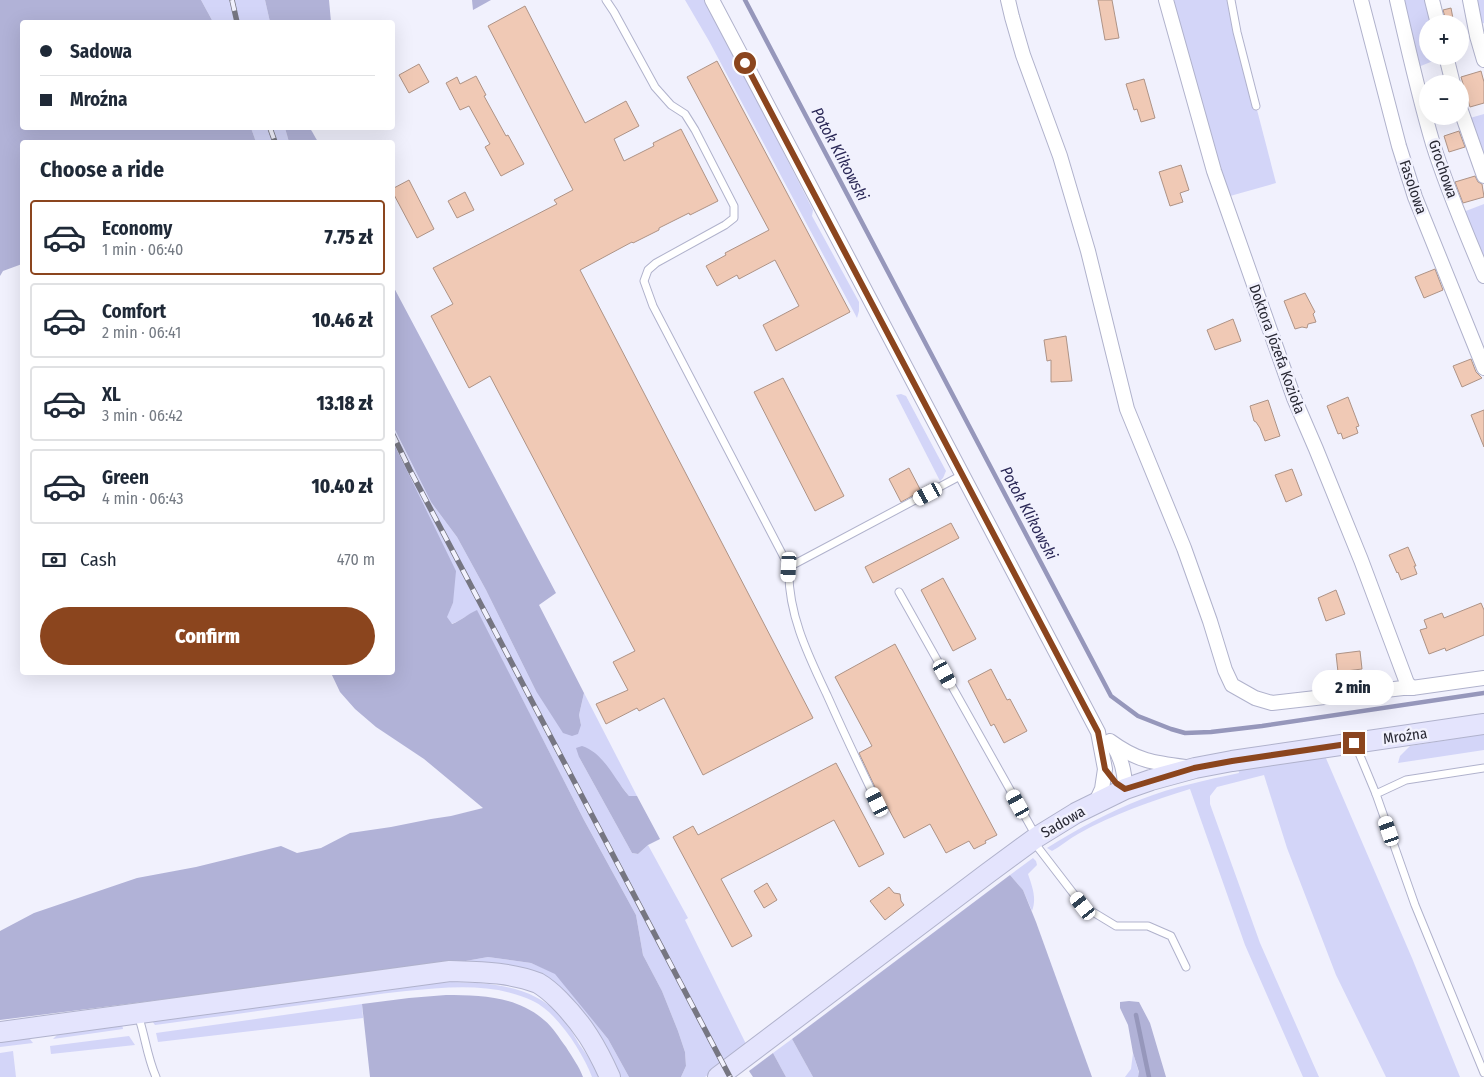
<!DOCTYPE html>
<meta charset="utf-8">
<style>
body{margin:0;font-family:"Fira Sans Condensed",sans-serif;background:#f2f2f3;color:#1f2937;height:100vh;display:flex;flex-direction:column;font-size:19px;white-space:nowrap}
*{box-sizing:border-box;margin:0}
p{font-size:16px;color:#747a83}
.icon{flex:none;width:28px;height:28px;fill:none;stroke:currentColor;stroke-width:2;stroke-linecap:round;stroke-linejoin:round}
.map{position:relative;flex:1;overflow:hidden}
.panel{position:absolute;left:20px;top:140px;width:375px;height:535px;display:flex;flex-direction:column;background:#fff;border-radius:5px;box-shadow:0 5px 20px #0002}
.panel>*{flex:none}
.top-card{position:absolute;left:20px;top:20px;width:375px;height:110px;border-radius:5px;box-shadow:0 5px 20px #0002;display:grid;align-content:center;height:110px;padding:0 20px;background:#fff}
.fabs{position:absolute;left:1419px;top:15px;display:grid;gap:10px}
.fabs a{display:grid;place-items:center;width:50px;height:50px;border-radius:50%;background:#fff;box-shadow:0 5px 20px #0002;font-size:25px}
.end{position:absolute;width:22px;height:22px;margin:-11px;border:6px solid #8b451e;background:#fff;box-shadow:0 0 0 2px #fff}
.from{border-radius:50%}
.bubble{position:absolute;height:35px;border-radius:18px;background:#fff;box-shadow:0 5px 20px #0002;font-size:16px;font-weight:800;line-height:35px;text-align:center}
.car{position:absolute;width:15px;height:30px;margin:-15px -8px;border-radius:6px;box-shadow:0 0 4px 1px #0007;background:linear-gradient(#fff 24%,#345 0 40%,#fff 0 76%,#345 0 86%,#fff 0)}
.top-card b{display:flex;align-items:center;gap:18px;height:48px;font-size:19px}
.top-card b+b{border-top:1px solid #e0e1e3}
.top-card i{width:12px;height:12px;background:#1f2937}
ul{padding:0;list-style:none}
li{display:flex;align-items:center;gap:15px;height:75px;margin:0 10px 8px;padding:0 10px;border:2px solid #e0e1e3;border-radius:5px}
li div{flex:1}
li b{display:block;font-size:19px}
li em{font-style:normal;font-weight:800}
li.selected{border-color:#8b451e}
li>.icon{width:45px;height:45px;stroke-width:1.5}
h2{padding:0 20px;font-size:22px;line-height:60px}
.pay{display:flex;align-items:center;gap:12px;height:55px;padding:0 20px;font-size:19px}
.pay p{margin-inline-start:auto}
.button{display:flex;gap:10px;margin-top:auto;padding:10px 20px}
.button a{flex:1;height:58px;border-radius:30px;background:#8b451e;color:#fff;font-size:20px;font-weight:800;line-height:58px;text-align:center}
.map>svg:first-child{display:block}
.green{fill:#d3d5f8}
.forest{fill:#b1b2d7}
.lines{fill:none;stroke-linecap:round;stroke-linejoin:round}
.stream{stroke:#9697bb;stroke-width:4.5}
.building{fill:#f0c9b5;stroke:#ae9386}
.lane-casing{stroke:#b0b2cc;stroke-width:9}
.street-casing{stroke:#b0b2cc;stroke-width:16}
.secondary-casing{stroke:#b0b2cc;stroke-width:22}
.lane{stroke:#fff;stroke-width:7}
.street{stroke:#fff;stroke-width:14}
.secondary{stroke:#e4e4fd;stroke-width:20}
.rail-casing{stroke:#767682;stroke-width:5.5}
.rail{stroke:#f1f1fd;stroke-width:4;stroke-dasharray:11;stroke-linecap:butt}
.route{stroke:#8b451e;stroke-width:6}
.labels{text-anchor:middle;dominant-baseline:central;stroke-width:5;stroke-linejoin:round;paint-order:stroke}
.street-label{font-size:15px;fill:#292934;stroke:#f1f1fd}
.water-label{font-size:16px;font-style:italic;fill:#2a2756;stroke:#f1f1fd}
</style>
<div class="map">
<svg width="1484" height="1077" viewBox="0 0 1484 1077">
<rect width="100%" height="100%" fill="#f1f1fd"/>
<g class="green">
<path d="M201,0H265L270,22H213Z"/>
<path d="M685,0H705L813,210L812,216L859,302V311L857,318L709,41Z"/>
<path d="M1175,0H1231L1237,33L1276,183L1223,198L1166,2Z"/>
<path d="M1397,0H1432L1438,24H1428V56H1446L1413,69Z"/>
<path d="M1470,0H1484V23L1475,25Z"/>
<path d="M1484,114V176L1463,120Z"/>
<path d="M251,128H285L289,142H256Z"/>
<path d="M1484,204V276L1458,214Z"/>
<path d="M901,394L906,396L946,471L943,478L940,481L896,395Z"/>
<path d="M392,425L431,502L457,537L486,590L536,691L581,725L579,715L584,693L637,796H629L621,786L579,757L632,853L638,854L648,845L688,918L685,920L747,1046L705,1077H681L686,1066L685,1052L678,1031L662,991L643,955L636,915L584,820L477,611C467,614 461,621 451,624L446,617L453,603L417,494L393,442Z"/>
<path d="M1484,734V750L1398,763L1400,756L1410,746Z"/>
<path d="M1325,756L1412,958L1460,1077H1386L1336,975L1287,848L1264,775L1217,787L1210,796V804L1260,943L1319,1077H1303L1245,945L1190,789C1152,801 1113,814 1078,834C1069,839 1061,846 1052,851L1047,848C1077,829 1109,812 1142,799C1173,787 1206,780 1239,773L1238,768Z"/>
<path d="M1033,858L1036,861L1037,865L1028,874C1032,886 1037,898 1032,911L1023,890L1010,875Z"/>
<path d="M488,957L531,963L555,973L608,1039L629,1077H620L596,1030L516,967L480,962H460Z"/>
<path d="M452,982C491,983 531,985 560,1015C568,1023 573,1034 579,1044C586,1054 595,1065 599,1077H592C583,1053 557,1012 533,1001C493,982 448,987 406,991C376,994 346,999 316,1003C262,1010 209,1018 155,1025L152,1021L419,984Z"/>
<path d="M362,1004L363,1018L158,1042L156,1033Z"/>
<path d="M122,1024L123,1029L53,1039L58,1034Z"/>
<path d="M129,1036L135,1045L51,1054L50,1046Z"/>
<path d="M21,1038H29L33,1043L0,1047V1041Z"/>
<path d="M792,1039L813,1077H786L773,1053Z"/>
<path d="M13,1051L16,1077H0V1053Z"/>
<path d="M1133,1053L1139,1073L1138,1077H1125L1131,1069Z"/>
</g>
<g class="forest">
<path d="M0,0H201L213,22H22V128H251L256,142H22V264L3,271L0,276Z"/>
<path d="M265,0H329L331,22H270Z"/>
<path d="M472,0H491L473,10Z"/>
<path d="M285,128H310L318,142H289Z"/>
<path d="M392,284L556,593L539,605L584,693L579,715L581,725L578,734L572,736L563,733L536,691L486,590L457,537L431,502L394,428L392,425Z"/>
<path d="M393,442L456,571L453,603L447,617L452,624C461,621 467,614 477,610L584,820L636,915L643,955L662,991L678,1031L685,1052L686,1066L681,1077H629L608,1039L555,974L531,963L488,957L460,962L0,1020V931L34,913L137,878L196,867L281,846L297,853L321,848L350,833L391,827L431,819L451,816L483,808L424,759L376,727L355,709L340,692L331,673L392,672Z"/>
<path d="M582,746C604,753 614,779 629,796H637L660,839L648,845L638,854L632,853L579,757L576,748Z"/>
<path d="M1010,875L1023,890L1036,922L1092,1077H813L792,1039Z"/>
<path d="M446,995C480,995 517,996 544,1020C553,1027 559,1038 566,1047C572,1057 579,1066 583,1077H370L362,1004L409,998Z"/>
<path d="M1129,1001L1139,1002L1150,1023L1166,1077H1138L1139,1072L1133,1053L1128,1025L1120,1008V1002Z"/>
<path d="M773,1053L786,1077H753L749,1071Z"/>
</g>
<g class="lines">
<g class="stream">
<path d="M745,0L1111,696L1138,716L1171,729L1185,733L1211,732L1262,726L1484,693"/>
<path d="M1136,1015L1149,1077"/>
</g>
</g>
<g class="building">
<path d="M1098,0H1112L1119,38L1105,40Z"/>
<path d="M525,6L585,123L626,101L639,126L614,139L624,161L654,146L653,143L681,129L718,201L690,215L689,213L659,228V230L633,243L632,242L580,270L813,718L703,775L664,698L639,711L637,708L606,724L596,704L628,690L613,662L635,651L490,376L469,388L431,316L453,304L433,268L557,204L554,200L573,190L488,26Z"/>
<path d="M1451,8L1454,24H1447L1443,10Z"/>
<path d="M717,61L850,312L776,351L763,325L799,306L775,260L739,279L737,275L717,286L706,266L726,255L725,253L769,230L687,77Z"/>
<path d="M419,64L429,82L409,93L399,75Z"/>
<path d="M1481,71L1484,82V103L1470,107L1461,77Z"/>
<path d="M476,76L486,95L484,96L506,136L508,135L524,164L501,176L485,147L490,144L469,106L460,110L446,83L457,77L460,84Z"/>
<path d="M1144,79L1155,118L1141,122L1137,109L1134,110L1126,84Z"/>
<path d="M1459,131L1465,147L1449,152L1444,136Z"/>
<path d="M1181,165L1189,190L1180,193L1183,202L1170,206L1159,172Z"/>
<path d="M1475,176L1478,182L1482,184L1484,197L1463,203L1455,182Z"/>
<path d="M409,180L434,229L417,238L392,191V189Z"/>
<path d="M465,192L474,210L457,218L448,201Z"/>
<path d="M1435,269L1443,290L1424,298L1415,277Z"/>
<path d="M1305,293L1315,312L1313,314L1316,322L1308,324L1307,328L1302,327L1295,329L1284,301Z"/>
<path d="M1233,319L1241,341L1215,350L1207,330Z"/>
<path d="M1066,336L1072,381L1051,382V360L1047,361L1044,340Z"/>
<path d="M1471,359L1476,372L1482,378L1462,387L1453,366Z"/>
<path d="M783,378L844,496L815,511L754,392Z"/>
<path d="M1348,397L1359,426L1356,427L1358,433L1343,439L1341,433L1338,434L1327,406Z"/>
<path d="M1268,400L1280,436L1265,441L1260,428L1256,422L1254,421L1250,406Z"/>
<path d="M1484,410V447L1471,415Z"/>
<path d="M909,468L921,491L901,502L889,479Z"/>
<path d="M1292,469L1302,495L1286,502L1275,475Z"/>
<path d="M951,523L959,538L873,583L865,567Z"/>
<path d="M1408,547L1416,566H1414L1417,574L1401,580L1398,572L1397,573L1389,555Z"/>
<path d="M943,578L976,639L953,651L921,590Z"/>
<path d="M1336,590L1345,614L1326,621L1318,598Z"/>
<path d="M1481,603L1484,610V635L1446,651L1445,648L1429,654L1420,630L1427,628L1424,620L1442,613L1444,618Z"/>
<path d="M895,644L997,835L985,841L986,843L974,849L969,841L946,853L930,824L904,838L886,804L884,805L882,802L859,753L872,746L835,677Z"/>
<path d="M1360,651L1362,669L1338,672L1336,654Z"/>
<path d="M991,669L1007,700L1010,699L1027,731L1004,743L994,724L991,726L968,681Z"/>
<path d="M836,763L884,854L859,867L834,820L721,879L752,936L732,947L673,837L693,826L698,835Z"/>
<path d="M767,883L777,900L764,908L754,891Z"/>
<path d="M889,887L894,893L900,894L901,901L904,905L885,920L870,901Z"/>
</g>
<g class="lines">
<g class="lane-casing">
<g id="lane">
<path d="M606,0L614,12L655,87L671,105L685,114L695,130L734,206V218L725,225L656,263L648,270L644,281L653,306L789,567L962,475"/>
<path d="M1231,0L1237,32L1256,106"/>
<path d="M789,567C787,612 808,655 827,695C843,731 860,767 877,802"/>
<path d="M899,592L1036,836"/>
<path d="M1356,746L1376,794"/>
<path d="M1484,768L1406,780L1376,794L1415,905L1484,1073"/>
<path d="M1033,841L1083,906L1116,926H1148L1171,936L1186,967"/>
<path d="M138,1015C145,1035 147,1057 156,1077"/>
</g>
</g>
<g class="street-casing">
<g id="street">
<path d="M712,0L1098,732L1105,769L1102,789L1095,804"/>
<path d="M1008,0L1012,17L1023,55L1060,156L1088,251L1127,409L1184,548L1210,621L1225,670L1232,685L1255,698L1272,703L1403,688H1412L1484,678"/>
<path d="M1166,0L1214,171L1277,350L1294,398L1316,449L1361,560L1407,683L1412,688"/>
<path d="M1361,0L1399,146L1415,197L1484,368"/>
<path d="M1397,0C1408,48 1419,97 1433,144C1447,189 1466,233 1484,276"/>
<path d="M1432,0L1438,24"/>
<path d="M1470,0L1477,36L1484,60"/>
<path d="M1446,56L1453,84"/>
<path d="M1460,108L1484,176"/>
<path d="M1110,741C1137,761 1154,763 1186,767"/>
<path d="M1113,745C1122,759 1125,772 1125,789"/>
</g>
</g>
<g class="secondary-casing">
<g id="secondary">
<path d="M0,1032L450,971C479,972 510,972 538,983C545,987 553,994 559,1000C583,1024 596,1046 610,1077"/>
<path d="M718,1077L988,873L1037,837L1076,813L1125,789L1151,780L1195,768L1232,761L1484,724"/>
</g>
</g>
<use href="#lane" class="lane"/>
<use href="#street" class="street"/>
<use href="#secondary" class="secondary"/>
<g class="rail-casing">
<g id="rail">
<path d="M232,0L237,22"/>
<path d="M270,128L275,142"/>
<path d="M392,433L410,470L730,1077"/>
</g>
</g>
<use href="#rail" class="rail"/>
</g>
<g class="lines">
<path class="route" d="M745,63L1098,732L1105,769L1116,783L1125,789L1194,768L1232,761L1354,743"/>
</g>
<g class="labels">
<g class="street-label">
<text transform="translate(1443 169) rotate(71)">Grochowa</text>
<text transform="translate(1413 187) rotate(71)">Fasolowa</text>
<text transform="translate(1277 349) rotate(70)">Doktora Józefa Kozioła</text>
<text transform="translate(1405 736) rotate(-8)">Mroźna</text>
<text transform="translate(1063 822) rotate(-30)">Sadowa</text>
</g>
<g class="water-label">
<text transform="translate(840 154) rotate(62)">Potok Klikowski</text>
<text transform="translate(1029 513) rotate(62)">Potok Klikowski</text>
</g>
</g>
</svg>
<div class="fabs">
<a>+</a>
<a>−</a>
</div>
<i class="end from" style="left:745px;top:63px"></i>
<i class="end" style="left:1354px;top:743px"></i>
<div class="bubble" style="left:1312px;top:670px;width:82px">2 min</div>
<i class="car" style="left:928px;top:494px;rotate:242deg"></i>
<i class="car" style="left:789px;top:567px;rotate:183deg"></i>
<i class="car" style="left:945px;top:674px;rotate:151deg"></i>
<i class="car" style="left:877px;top:802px;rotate:334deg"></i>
<i class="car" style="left:1018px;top:804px;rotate:331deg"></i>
<i class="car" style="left:1389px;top:831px;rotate:341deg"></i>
<i class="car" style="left:1083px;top:906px;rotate:322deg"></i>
<div class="top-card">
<b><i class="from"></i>Sadowa</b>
<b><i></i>Mroźna</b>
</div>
<section class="panel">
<h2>Choose a ride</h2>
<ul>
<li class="selected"><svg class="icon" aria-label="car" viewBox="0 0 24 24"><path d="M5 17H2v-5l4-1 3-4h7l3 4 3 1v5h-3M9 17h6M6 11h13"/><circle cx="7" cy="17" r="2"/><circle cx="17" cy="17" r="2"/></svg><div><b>Economy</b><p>1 min · 06:40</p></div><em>7.75 zł</em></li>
<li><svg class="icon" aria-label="car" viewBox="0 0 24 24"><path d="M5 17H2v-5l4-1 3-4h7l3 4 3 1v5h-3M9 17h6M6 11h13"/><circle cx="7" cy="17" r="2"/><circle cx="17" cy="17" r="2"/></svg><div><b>Comfort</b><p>2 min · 06:41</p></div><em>10.46 zł</em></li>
<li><svg class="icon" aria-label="car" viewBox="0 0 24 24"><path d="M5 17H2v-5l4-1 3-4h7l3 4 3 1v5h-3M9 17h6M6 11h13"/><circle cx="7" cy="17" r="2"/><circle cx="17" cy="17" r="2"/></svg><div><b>XL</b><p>3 min · 06:42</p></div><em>13.18 zł</em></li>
<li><svg class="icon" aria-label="car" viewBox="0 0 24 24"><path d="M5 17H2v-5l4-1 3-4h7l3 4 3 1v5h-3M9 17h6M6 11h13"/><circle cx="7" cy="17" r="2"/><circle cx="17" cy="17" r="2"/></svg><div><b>Green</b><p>4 min · 06:43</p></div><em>10.40 zł</em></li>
</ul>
<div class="pay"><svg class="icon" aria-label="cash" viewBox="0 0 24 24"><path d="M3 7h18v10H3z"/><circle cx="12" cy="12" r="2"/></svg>Cash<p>470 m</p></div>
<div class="button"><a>Confirm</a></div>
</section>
</div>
